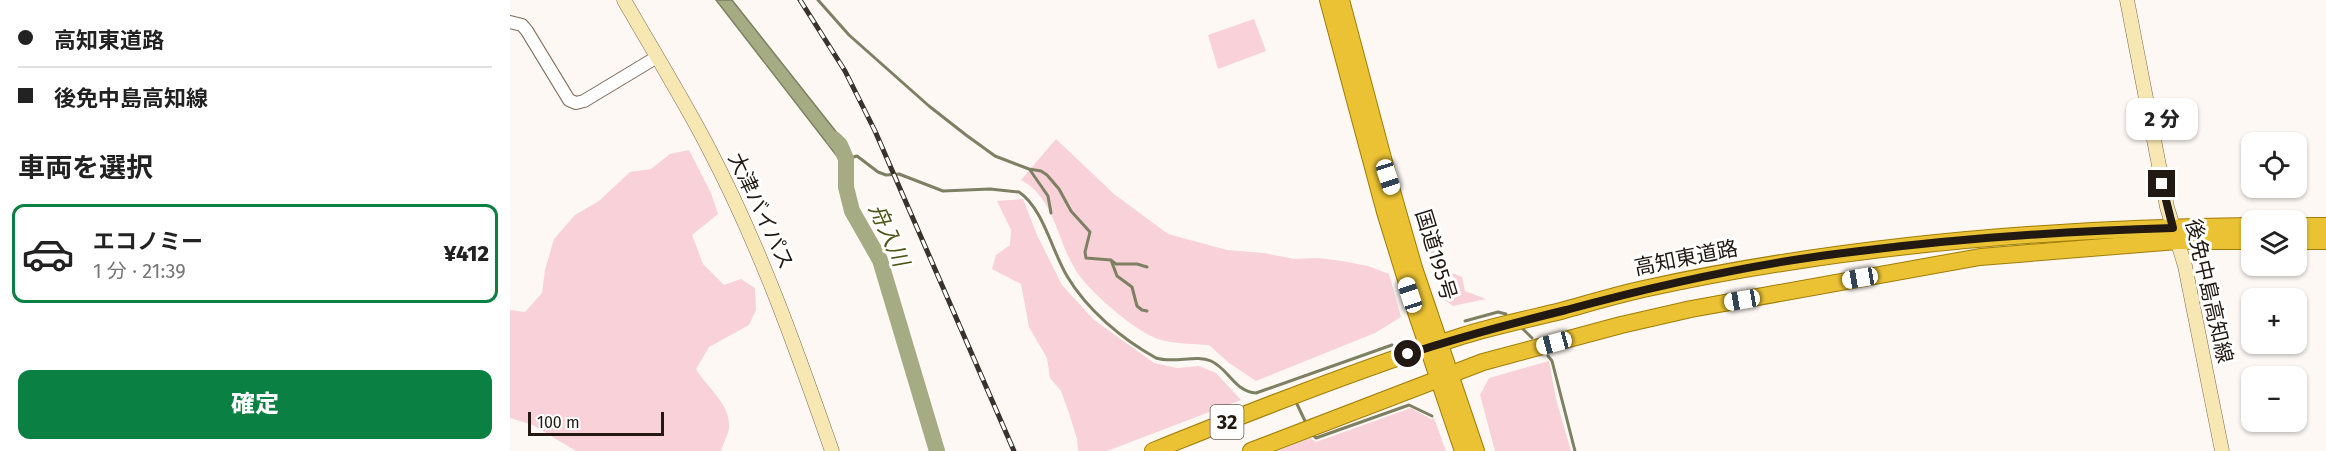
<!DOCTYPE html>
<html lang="ja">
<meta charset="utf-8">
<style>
body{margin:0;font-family:"Fira Sans","Noto Sans JP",sans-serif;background:#f2f2f2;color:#222;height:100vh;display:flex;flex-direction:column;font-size:22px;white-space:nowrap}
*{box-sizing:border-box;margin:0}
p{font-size:20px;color:#767676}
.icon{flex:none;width:33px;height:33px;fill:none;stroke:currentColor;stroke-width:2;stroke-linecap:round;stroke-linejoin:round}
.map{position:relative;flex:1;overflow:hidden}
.sheet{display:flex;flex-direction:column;background:#fff;width:510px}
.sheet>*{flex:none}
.guide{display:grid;align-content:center;height:132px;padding:0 18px;background:#fff}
.tools{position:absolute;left:1731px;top:132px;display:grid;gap:12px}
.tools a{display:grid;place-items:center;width:66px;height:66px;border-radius:12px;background:#fff;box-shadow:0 2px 4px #0004;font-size:30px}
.scale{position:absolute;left:18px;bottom:15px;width:136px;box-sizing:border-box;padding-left:6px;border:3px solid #211912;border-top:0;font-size:16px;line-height:21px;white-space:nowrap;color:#211912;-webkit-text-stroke:4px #fff;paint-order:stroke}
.end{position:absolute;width:27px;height:27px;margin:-14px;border:8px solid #211912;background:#fff;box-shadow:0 0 0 3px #fff}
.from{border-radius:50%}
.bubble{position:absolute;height:42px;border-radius:12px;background:#fff;box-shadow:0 2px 4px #0004;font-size:20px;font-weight:800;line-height:42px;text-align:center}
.car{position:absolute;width:18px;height:36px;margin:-18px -9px;border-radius:8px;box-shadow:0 0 4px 2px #0007;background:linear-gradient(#fff 24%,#345 0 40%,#fff 0 76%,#345 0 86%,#fff 0)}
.guide b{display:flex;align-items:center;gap:21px;height:57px;font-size:22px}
.guide b+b{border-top:2px solid #e0e0e0}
.guide i{width:15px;height:15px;background:#222}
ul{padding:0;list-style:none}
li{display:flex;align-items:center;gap:18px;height:99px;margin:0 12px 9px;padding:0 6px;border:3px solid transparent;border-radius:12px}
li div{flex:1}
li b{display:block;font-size:22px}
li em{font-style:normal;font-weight:800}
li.on{border-color:#0b8043}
li>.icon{width:54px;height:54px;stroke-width:1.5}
h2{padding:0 18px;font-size:27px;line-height:72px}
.primary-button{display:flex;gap:12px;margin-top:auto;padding:12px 18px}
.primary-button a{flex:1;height:69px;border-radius:12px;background:#0b8043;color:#fff;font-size:24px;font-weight:800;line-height:69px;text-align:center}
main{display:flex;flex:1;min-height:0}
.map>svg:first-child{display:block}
.green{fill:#f8d2d8}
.water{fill:#a5ac84;stroke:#7d8062;stroke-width:1.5}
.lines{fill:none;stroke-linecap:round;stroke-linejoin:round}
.stream{stroke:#7d8062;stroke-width:3}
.river{stroke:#a5ac84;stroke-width:16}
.tertiary-casing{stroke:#816b59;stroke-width:14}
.secondary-casing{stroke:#816b59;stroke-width:15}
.trunk-casing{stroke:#a07d07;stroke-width:18}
.tertiary{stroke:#fff;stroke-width:12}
.secondary{stroke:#f7e8b3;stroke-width:14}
.trunk{stroke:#eac234;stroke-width:16}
.rail-casing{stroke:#3a332c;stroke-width:5}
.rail{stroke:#fff;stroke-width:3;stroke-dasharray:9;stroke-linecap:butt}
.route{stroke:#211912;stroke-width:8}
.labels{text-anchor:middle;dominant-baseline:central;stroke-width:6;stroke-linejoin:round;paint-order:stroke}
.shield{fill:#fff;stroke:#645e59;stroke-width:1.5}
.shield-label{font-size:20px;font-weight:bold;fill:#211912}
.street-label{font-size:21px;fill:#211912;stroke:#fff}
.water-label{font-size:22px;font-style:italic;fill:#4c5313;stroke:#fff}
</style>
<main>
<section class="sheet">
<div class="guide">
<b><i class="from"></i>高知東道路</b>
<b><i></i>後免中島高知線</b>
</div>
<h2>車両を選択</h2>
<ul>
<li class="on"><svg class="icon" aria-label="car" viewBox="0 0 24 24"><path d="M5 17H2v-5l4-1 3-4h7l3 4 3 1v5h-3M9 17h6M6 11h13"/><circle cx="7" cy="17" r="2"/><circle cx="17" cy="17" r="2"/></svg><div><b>エコノミー</b><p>1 分 · 21:39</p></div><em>¥412</em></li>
</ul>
<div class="primary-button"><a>確定</a></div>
</section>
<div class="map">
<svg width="1816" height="451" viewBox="0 0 1816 451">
<rect width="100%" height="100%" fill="#fdf8f4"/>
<g class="green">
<path d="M744,19L756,51L708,69L698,35Z"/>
<path d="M546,139L604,194L658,234L717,250L754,253L784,259L808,258L832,261L858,266L879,274L891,317L865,333L746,381L719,363L699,345C682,344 665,344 648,339C626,332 577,290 565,269C547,240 544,197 511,180Z"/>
<path d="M179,150L201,193L208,214L182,235L193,264L214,285L231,279L245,288L246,310L239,325L199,347L186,369C197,388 221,404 219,428C218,435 213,444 211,451H66L23,425L0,418V310L15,312L32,293L35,270L44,239L65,215L89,201L120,172L141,169L160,154Z"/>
<path d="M513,199L527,235L552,285L583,319L644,363L667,368L689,366L706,373L731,400L597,451H568L567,439L559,413L551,391L540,378L537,358L519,327L511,284L482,269L486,255L500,245L501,230L487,201Z"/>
<path d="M913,241L924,242C925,268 929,268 952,277L955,291L976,299L943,306L933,299Z"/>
<path d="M1039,361L1046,399L1061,451H985L970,395L979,378Z"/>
<path d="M901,408L921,419L924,418L936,451H767L800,438L806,442Z"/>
</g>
<path class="water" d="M206,0H222L339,148V156L330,160Z"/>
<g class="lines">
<g class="stream">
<path d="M308,0L339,35L419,106L456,135L485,156L519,169L531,171L537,175L549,189L561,211L580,232L575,252L576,258L601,260L607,276L622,287L627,306L632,310L637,311"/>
<path d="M336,159L347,156L368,172L376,175L389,174L433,191L480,189L509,192C533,208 542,251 557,276C577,310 612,339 646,358C664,364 686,354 701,361C719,369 725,392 746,393L882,345"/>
<path d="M520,170L538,196L541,213"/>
<path d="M602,261L606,264H627L637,267"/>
<path d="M955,321L988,312L996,314"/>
<path d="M1011,327L1022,338"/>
<path d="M1038,356L1042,361L1065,451"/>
<path d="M786,402L796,423"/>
<path d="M802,434L806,438L899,405L922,416"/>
</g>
<path class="river" d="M324,139L330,145L336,159V187L342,211L370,260L427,451"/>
<g class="tertiary-casing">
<path id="tertiary" d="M0,22L12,25L17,31L59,100L66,103L74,101L147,57"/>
</g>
<g class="secondary-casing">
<g id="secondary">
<path d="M114,0C142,49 172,97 198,147C249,244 286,348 322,451"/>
<path d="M1617,0L1657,207L1675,266L1712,451"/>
</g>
</g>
<g class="trunk-casing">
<g id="trunk">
<path d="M818,0L875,212L906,312L953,451"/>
<path d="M831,0L878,177L904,268L966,451"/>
<path d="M1786,226H1816"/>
<path d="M1786,241H1816"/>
<path d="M643,451C745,410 847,370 952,336C984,326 1018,319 1051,311C1080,303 1109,294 1138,288C1336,245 1539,228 1742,226"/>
<path d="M741,451L973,362L1111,325L1181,309L1470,257L1667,241H1742"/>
</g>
</g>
<use href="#tertiary" class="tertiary"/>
<use href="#secondary" class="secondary"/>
<use href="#trunk" class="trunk"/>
<g class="rail-casing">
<path id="rail" d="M290,0L335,71L365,131L504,451"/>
</g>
<use href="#rail" class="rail"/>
</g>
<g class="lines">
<path class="route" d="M898,354C950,337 1003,323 1056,310C1152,284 1251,262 1350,251C1454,238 1559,231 1663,228L1652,184"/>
</g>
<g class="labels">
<rect class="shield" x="700.5" y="405" width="33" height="34" rx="4.5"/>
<g class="shield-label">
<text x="717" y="422">32</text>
</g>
<g class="street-label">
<text transform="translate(251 211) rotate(65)">大津バイパス</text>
<text transform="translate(926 255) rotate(73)">国道195号</text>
<text transform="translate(1176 258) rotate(-11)">高知東道路</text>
<text transform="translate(1699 291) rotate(77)">後免中島高知線</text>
</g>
<g class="water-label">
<text transform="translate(379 235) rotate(66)">舟入川</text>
</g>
</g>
</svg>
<div class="tools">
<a><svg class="icon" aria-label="locate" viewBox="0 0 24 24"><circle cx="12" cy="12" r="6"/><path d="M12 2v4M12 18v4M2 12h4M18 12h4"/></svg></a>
<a><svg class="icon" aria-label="layers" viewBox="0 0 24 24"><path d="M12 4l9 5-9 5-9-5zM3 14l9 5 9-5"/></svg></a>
<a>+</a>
<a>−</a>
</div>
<div class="scale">100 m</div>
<i class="end from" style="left:898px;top:354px"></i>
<i class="end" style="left:1652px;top:184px"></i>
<div class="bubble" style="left:1616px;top:98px;width:72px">2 分</div>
<i class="car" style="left:878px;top:177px;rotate:162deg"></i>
<i class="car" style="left:1350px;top:278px;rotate:260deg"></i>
<i class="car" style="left:900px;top:295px;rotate:342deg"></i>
<i class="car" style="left:1232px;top:300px;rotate:260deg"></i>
<i class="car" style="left:1044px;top:343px;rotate:255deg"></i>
</div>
</main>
